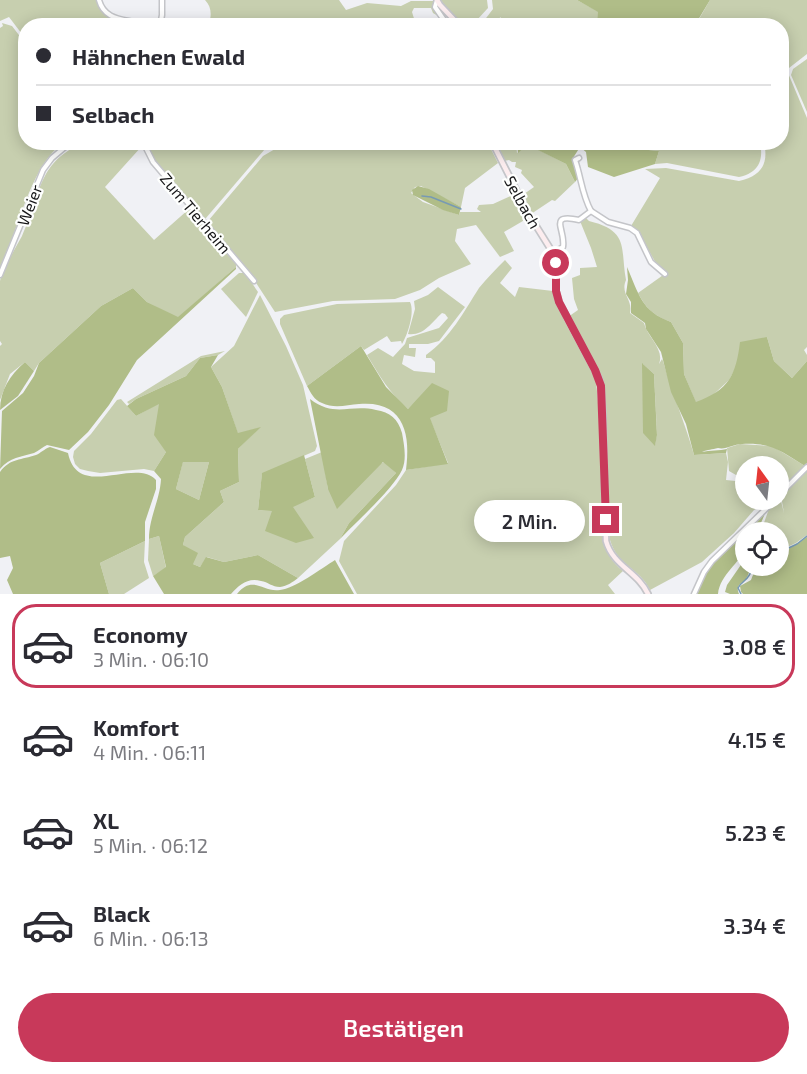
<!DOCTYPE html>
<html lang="de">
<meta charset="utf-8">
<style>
body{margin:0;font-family:"Exo 2",sans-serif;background:#f7f7f7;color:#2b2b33;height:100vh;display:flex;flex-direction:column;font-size:22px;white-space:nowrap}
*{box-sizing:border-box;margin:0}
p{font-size:20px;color:#7c7c81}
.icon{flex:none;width:33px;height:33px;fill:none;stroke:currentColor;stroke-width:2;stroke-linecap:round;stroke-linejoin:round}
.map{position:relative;height:594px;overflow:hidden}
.sheet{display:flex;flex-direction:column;background:#fff;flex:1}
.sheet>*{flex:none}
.guide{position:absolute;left:18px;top:18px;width:771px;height:132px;border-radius:24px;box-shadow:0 3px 15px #0003;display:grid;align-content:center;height:132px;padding:0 18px;background:#fff}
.needle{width:39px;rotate:345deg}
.buttons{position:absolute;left:735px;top:456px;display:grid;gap:12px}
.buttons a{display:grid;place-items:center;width:54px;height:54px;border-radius:50%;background:#fff;box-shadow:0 3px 15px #0003;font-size:30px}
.end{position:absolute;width:27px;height:27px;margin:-14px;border:8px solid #c8395a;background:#fff;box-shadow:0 0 0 3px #fff}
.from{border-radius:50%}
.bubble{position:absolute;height:42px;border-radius:21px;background:#fff;box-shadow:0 3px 15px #0003;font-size:20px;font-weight:600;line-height:42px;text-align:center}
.guide b{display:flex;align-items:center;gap:21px;height:57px;font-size:22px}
.guide b+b{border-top:2px solid #e1e1e2}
.guide i{width:15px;height:15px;background:#2b2b33}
ul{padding:10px 0 0;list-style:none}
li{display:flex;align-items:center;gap:18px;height:84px;margin:0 12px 9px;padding:0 6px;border:3px solid transparent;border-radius:24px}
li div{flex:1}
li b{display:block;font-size:22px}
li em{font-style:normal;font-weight:600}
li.current{border-color:#c8395a}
li>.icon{width:54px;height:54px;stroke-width:1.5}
.primary-button{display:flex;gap:12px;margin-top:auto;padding:12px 18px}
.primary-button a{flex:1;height:69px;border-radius:36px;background:#c8395a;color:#fff;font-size:24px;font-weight:600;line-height:69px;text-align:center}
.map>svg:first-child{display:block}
.green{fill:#c7cfaf;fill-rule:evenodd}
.forest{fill:#b0bd88;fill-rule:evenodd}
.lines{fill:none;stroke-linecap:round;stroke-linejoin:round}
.stream{stroke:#779ab4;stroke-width:1.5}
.street-casing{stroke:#c4c5c9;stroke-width:7}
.secondary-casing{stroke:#c4c5c9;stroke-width:8}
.street{stroke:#fff;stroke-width:4}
.secondary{stroke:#fcedef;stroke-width:4.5}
.route{stroke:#c8395a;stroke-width:8}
.labels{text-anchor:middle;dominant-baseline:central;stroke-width:4.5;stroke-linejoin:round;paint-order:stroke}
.street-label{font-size:16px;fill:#161618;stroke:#fefffe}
</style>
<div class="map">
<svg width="807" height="594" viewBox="0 0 807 594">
<rect width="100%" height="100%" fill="#f0f1f5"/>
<g class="green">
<path d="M0,0H97L103,12L112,19L113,21L116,22V25L26,26L25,38L9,17L0,21Z"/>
<path d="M205,0H339L346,10L367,3L401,6L411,1H433V8L443,19L433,13L431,8H414L412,12L416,25H208C212,17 212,7 205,0Z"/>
<path d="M441,0H487L488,8L476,21L469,25H464L446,8Z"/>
<path d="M492,0H577L599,12L597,25H508L500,17L499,25L480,26L493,9Z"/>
<path d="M710,0H807V54L789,68H782V26H695Z"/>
<path d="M2,23L12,26L25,43L26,142L63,143C30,166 18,232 0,269V28L3,26Z"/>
<path d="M807,59V112L791,75L793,69Z"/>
<path d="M782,71L788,73L807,118V347L804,350L807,355V361L792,378L774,361L767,337L737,366L729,380L712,396L696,403L684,374L683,343L671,322C655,316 646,309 638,293L666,273L657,265L637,230L631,226L660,178L645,169L666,168L739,181C761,176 769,164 764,143L782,142Z"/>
<path d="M287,142L488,143L498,163L465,188L461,207L421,186L415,187L411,193L423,202L459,215L460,212H481L477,209L479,205L493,204L515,194L528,218L504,232L514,251L500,257L476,225L457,229L455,241L471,264L439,278L420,290L395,299L333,301L275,312L251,275L208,226V221L263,156Z"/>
<path d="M82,143H140L142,146L105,187L154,240L189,209L236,263V267L178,318L147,302L133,288L101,306L39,363L34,371L25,362L10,374L0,400V346L2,344L0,341C0,324 0,296 0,281C2,271 17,245 22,236C41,196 36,164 82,143Z"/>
<path d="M144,143H253L265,149L206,218H201L155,163Z"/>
<path d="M495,143H516L517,153L529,143L537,149L566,164L575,182L555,201L552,200L531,214L522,197L524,194L534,187L521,173L522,170L515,167L516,162H512L509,160L504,161Z"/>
<path d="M599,143H760C764,161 758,173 739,177L667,163L655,164L659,151L606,146Z"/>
<path d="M586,218L589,221C630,231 620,248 626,280C620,294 633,299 630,313L644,323C647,337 665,349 659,364L662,359L663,361C672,393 685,423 694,455L726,453L728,462L726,480L745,482L746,500H771L754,510L734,533L702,562L650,590C639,567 618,567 610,540L604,386L595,364L568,317L578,310L574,299L572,278L580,275V268L597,267L591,248L580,221ZM643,364L654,374L657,433L655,445L644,396Z"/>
<path d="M505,260L512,268L500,283L515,297L519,287L553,291L564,320L596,380L600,426L604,541C607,554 612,562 623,571L608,585L615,594H357L339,561L344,541L396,485L406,470L448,463L429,417L418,400L408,409C390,394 379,375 367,355L378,348L393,357L405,344L407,338L439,328L448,318L445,314L442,313C431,323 424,336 408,334L415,309L414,301L428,295L438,287L465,307L439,341L428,344H409V348H416L415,357L404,355L402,364L414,371L435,373V362L431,358H426V355C451,337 463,313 479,288C487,278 496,269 505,260Z"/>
<path d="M239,273H245L258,292L246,317L221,289Z"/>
<path d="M260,295L286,346L303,385L317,446L315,451L262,474L258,510C279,512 296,505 315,497L305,459L322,452L328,489L384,462L396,473L349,523L340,539L298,578L258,555L224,562L207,557L200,567L193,564L183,545L185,537L224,502L220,491L239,482L238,449L259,428L238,434L222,387L211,367L234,346Z"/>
<path d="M410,302C415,312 408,334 402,344L401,341L391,342L387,336L364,350L361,346L307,386L280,324V319L284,315L337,304Z"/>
<path d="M225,351L218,355L200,358L186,376L136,399L129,404L127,402L201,356Z"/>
<path d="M121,399L136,416L159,403L166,452L154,471L144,469L100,473L88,471L80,469L75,464L73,457L74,451L91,434L117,400Z"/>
<path d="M740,444L772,446L805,466L779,493L778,466H746L745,474L736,475L729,471L727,448Z"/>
<path d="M183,461L209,462L199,500L176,489Z"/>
<path d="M807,471V535L796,543L779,551L778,532H757L761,531L770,506L780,497L784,513L781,496Z"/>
<path d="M159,536L166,568L153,576L148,560L149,539Z"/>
<path d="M145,541L144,562L149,578L124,594H109L100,563Z"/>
</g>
<g class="forest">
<path d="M577,0H710L695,25L597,26L598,12Z"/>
<path d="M517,143H599L606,146L659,151L655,164L614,177L588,167L586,152L580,147L573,158L579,177L575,182L566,164L536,149L529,143L518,153Z"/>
<path d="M418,186L429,189L461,207L459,215L443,210L413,195L412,190Z"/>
<path d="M236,267V269L137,360L109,405L88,432L69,450L47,445C43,447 38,451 34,453C21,457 10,457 0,469L2,411L23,393L34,376L39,363L101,306L133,288L147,302L178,317Z"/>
<path d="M627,267C639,294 641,311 671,322L683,343L684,374L696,402C729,390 736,375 740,342L767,337L774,361L792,378L807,361V463L805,466C782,452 771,442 742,444C733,444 726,450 718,448C712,450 708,449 702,452C709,450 720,451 727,449L726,453L694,455L686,424L671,392L661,352L646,329L645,323L631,313V302L626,294L628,280Z"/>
<path d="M361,346L386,387L408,409L432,383L449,391L447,411L430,418L448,464L406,470C411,434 404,400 359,404C347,405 334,409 322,403C314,400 311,393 307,386Z"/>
<path d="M218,355L211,367L222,387L238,433L261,427L238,449L239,482L220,491L224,502L185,537L183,545L198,553L193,564L200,567L206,557L224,562L258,555L298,578C293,582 287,586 280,587C272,587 268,582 261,581C248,577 239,585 231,594H164L153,576L166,567L159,536L149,539C149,517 160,500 161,479L154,471L166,452L154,435L159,404L136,416L127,406L136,399L186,376L200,358ZM183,462H209L199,500L176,489Z"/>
<path d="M25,362L34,371L18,396L0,410C0,390 10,375 25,362Z"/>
<path d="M642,363L654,374L657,435L655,446L643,433Z"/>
<path d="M310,399C335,418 349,404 376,410C390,412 398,419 402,433C404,444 407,459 402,470C393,489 356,522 340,539L349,523L396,473L383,462L337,509L328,489Z"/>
<path d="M50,447L68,453C78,501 135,457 156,480V489L145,522V541L100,563L109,594H13L7,580L13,568L10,556L0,558V472C10,458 22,460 36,455C41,453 44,449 50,447Z"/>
<path d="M304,455L315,497L293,507L314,538L296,543L265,531L272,511L258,510L262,473Z"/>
<path d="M767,509L757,532H746C745,537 747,543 745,547C741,563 720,574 718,594H696L705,573L713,562Z"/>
<path d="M807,537V594H743L741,592L740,586L751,580C757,563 763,566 778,566L779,555Z"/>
<path d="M745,559L746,566H755L750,568C749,571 749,574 747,577C743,585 735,583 739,594H730L725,592L727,585Z"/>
<path d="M335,560L354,594H237C253,574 263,593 280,590C294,589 322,568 335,560Z"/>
</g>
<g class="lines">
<g class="stream">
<path d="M422,196L431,197L461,209"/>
<path d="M778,553L797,544L807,536"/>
<path d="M741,594L738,588C743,579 748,582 752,569L759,566"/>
</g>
<g class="street-casing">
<g id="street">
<path d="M99,0C105,23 129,18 146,26"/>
<path d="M437,0L435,7L448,26"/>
<path d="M160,26L162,15V0"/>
<path d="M143,142L153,162L254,281"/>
<path d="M591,211L608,222L630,228L637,233L651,262L665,274"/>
<path d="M553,253L563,247C566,230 547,213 579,220L591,211C582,195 581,177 575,160L579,158"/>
<path d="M0,275L43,170L52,158L71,142"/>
<path d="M778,496L807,467"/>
<path d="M694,594L704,572L712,561L775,500"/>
</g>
</g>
<g class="secondary-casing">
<g id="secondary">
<path d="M437,0L440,5L460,26"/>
<path d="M492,142L528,213L553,253L556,263V291L559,302L599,378L601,386L603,416L606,541C613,566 638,572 648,594"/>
</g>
</g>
<use href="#street" class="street"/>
<use href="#secondary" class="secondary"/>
</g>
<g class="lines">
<path class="route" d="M556,263V291L559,302L595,370L601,386L606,520"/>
</g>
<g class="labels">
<g class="street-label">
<text transform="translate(523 202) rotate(61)">Selbach</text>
<text transform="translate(29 205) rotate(-69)">Weier</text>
<text transform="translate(196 213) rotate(50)">Zum Tierheim</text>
</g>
</g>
</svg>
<div class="buttons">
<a><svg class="needle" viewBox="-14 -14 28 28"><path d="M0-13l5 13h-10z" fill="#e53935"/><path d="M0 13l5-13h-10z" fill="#7c7c81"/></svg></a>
<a><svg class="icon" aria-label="locate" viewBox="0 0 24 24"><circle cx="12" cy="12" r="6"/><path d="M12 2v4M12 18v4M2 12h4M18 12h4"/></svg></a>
</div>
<i class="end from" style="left:556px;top:263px"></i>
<i class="end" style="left:606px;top:520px"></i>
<div class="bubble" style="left:474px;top:500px;width:111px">2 Min.</div>
<div class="guide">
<b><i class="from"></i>Hähnchen Ewald</b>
<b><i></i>Selbach</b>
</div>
</div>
<section class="sheet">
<ul>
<li class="current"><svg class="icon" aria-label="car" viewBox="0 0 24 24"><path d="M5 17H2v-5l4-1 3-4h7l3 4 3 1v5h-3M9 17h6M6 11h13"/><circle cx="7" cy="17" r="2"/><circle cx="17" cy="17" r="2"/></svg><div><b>Economy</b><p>3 Min. · 06:10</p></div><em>3.08 €</em></li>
<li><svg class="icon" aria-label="car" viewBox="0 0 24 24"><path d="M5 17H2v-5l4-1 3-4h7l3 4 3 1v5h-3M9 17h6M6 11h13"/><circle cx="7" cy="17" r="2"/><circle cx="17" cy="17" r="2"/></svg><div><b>Komfort</b><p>4 Min. · 06:11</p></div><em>4.15 €</em></li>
<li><svg class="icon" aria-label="car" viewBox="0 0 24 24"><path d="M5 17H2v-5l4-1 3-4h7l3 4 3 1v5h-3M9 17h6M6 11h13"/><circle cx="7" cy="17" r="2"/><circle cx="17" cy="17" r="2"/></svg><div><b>XL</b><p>5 Min. · 06:12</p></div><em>5.23 €</em></li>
<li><svg class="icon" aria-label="car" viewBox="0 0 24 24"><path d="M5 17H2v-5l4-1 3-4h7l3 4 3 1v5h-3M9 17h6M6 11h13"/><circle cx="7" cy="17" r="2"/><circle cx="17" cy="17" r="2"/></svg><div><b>Black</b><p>6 Min. · 06:13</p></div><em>3.34 €</em></li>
</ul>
<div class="primary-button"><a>Bestätigen</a></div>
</section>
